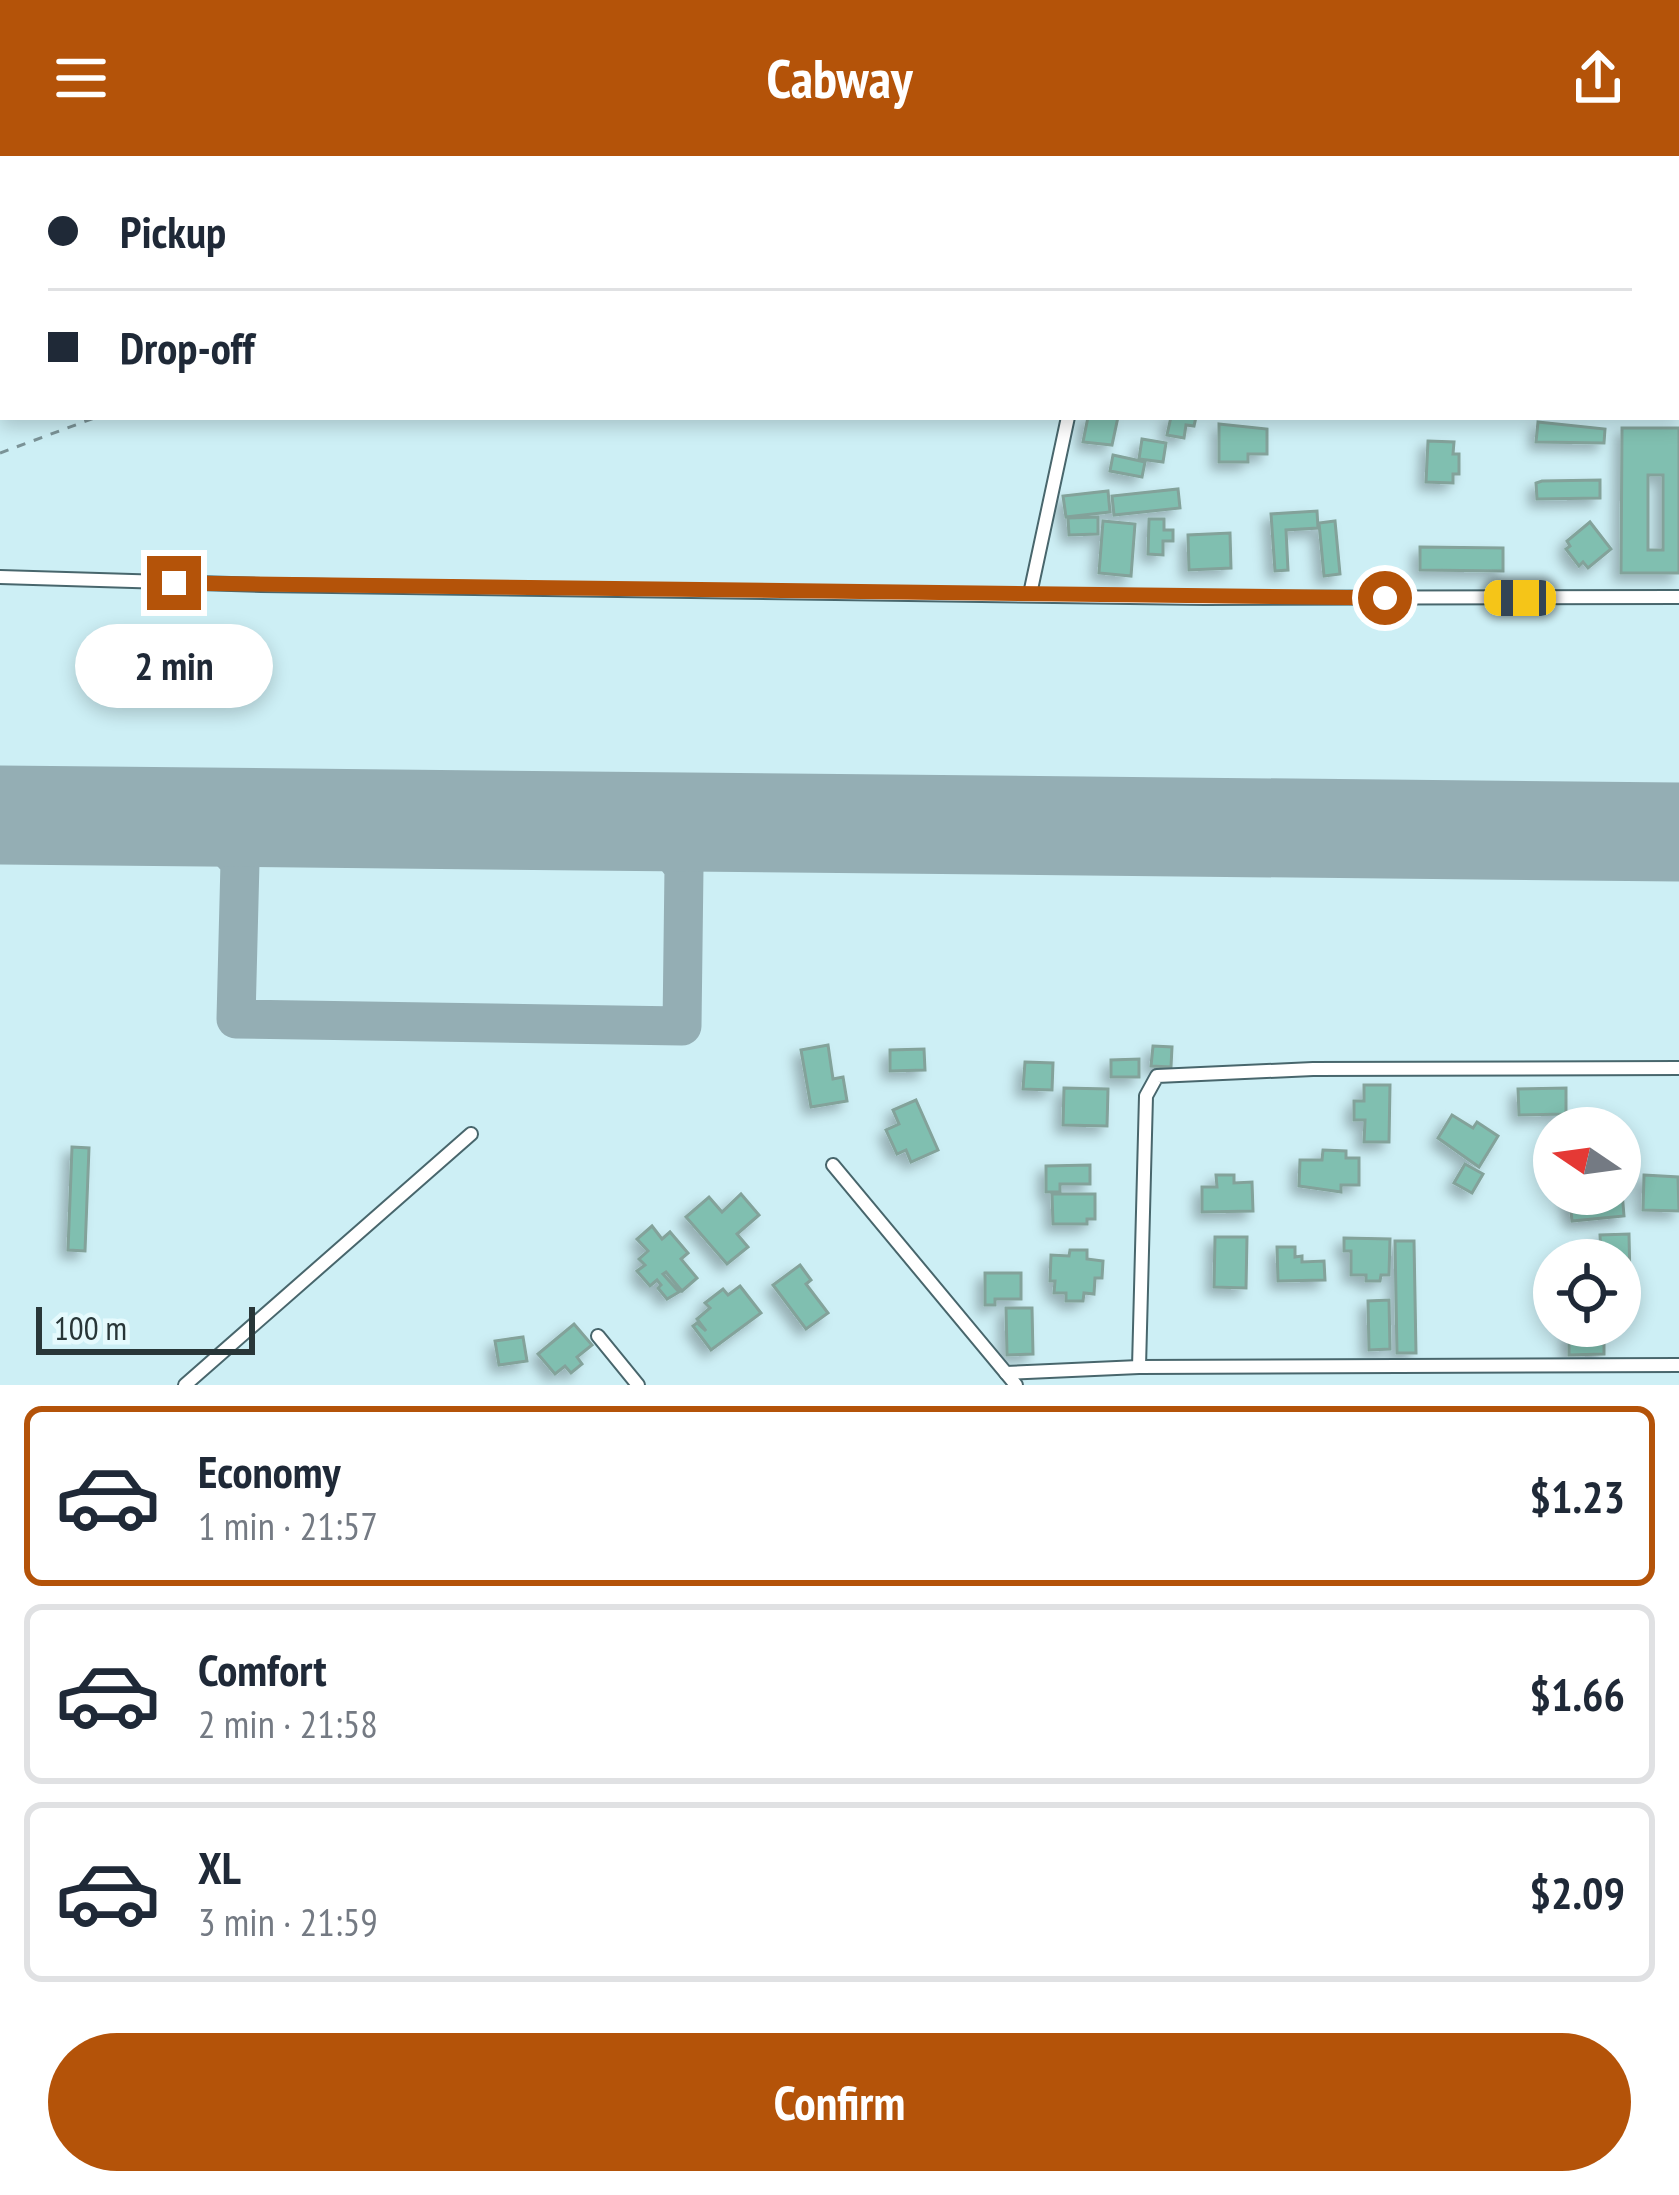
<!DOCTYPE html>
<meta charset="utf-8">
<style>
body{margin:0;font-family:"PT Sans Narrow",sans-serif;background:#f2f2f3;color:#1f2937;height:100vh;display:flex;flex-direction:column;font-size:45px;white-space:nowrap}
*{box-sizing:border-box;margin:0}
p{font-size:39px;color:#747a83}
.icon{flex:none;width:66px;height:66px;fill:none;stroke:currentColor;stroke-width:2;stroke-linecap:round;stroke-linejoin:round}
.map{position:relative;height:1229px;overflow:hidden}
.panel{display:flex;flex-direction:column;background:#fff;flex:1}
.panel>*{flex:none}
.hud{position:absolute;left:0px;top:0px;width:1680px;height:264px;box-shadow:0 6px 18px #0003;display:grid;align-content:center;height:264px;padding:0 48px;background:#fff}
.needle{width:78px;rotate:283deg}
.tools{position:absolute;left:1533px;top:951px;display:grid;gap:24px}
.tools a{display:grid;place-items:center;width:108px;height:108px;border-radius:50%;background:#fff;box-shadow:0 6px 18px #0003;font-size:60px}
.scale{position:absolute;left:36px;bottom:30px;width:219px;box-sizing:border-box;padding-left:12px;border:6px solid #283638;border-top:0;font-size:33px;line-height:42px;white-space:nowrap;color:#283638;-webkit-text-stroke:9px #e5fafd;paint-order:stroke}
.end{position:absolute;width:54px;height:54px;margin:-27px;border:15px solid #b45309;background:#fff;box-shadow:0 0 0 6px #fff}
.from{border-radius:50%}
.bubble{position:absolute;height:84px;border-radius:42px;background:#fff;box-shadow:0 6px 18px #0003;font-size:39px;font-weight:800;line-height:84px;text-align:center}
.car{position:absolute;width:36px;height:72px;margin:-36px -18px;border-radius:15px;box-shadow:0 0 9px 3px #0007;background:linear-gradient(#f5c518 24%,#345 0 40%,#f5c518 0 76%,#345 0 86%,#f5c518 0)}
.hud b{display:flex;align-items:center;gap:42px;height:114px;font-size:45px}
.hud b+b{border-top:3px solid #e0e1e3}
.hud i{width:30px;height:30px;background:#1f2937}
ul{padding:21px 0 0;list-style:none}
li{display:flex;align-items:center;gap:36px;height:180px;margin:0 24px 18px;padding:0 24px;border:6px solid #e0e1e3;border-radius:18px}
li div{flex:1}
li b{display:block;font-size:45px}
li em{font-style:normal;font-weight:800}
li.active{border-color:#b45309}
li>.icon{width:108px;height:108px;stroke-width:1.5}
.primary-button{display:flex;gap:24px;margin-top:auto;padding:24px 48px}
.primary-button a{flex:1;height:138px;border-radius:72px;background:#b45309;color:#fff;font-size:48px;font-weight:800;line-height:138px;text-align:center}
header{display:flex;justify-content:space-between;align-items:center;height:156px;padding:0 48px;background:#b45309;color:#fff;font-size:54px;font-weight:800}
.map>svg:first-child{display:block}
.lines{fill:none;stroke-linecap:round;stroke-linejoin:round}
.taxiway{stroke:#94aeb4;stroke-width:39}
.runway{stroke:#94aeb4;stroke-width:99}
.building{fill:#80bfb0;stroke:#83a29a;stroke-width:3;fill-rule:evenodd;filter:url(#shadow)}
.minor-casing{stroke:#48666c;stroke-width:16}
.path{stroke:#7b9397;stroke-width:3;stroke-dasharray:9 9;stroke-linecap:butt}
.minor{stroke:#fff;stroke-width:12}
.route{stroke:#b45309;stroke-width:15}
</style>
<header><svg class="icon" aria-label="menu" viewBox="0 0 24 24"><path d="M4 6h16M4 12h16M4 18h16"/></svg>Cabway<svg class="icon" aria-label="share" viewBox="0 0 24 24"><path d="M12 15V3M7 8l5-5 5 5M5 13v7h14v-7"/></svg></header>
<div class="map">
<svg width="1679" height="1229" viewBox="0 0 1679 1229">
<defs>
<filter id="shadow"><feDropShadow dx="-7" dy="7" stdDeviation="6" flood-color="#0004"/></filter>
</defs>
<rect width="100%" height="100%" fill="#cdeff5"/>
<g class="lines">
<path class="taxiway" d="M217,681L240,706L236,863L682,870L684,712L664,685"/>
<path class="runway" d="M0,659L1679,676"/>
</g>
<g class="building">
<path d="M1088,261H1118L1112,289L1083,286Z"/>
<path d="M1171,261H1196L1194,270L1186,269L1184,282L1167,279Z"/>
<path d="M1538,266L1605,273L1604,287L1536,286Z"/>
<path d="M1219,268L1267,273V298H1248V306H1219Z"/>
<path d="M1622,272H1679V417H1621ZM1648,319H1663V394H1648Z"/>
<path d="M1142,283L1166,287L1163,306L1139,303Z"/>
<path d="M1428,285L1454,286L1453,298H1459V318H1453V327L1426,326Z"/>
<path d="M1113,299L1145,306L1142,321L1110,315Z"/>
<path d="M1600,324V342L1537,343L1536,327L1542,325Z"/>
<path d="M1178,333L1180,352L1114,359L1112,340Z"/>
<path d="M1108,335L1110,356L1066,361L1063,340Z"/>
<path d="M1317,355L1318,372L1286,374L1288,414L1275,415L1271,358Z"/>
<path d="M1098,361V378L1069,379L1068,362Z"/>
<path d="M1149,363H1164V374H1173V385H1163V399L1148,398Z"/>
<path d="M1103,365L1135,368L1131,420L1099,417Z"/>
<path d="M1335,365L1340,418L1324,420L1319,367Z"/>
<path d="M1590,366L1611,393L1588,412L1583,406L1579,410L1566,393L1570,390L1567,385Z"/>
<path d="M1230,377L1231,412L1189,414L1188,379Z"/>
<path d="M1420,391L1503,392V415L1420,414Z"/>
<path d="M828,889L833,923L843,921L847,945L811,951L801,894Z"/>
<path d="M1153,890L1172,891L1171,911L1151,910Z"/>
<path d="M924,893L925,914L890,915V894Z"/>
<path d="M1139,903V921H1111V904Z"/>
<path d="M1025,906L1053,907L1052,934L1023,933Z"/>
<path d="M1364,929H1390L1389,986H1364L1365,964H1354V945H1364Z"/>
<path d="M1064,932L1108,933L1107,970L1063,969Z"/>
<path d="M1566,932V958L1519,959L1518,933Z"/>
<path d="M916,944L938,994L911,1006L906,994L897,998L886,974L899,968L893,954Z"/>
<path d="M1452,959L1473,972L1477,966L1498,980L1479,1011L1438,982Z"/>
<path d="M72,991L89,992L85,1095L68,1094Z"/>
<path d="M1323,994L1346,995V1002H1359V1029H1341V1036L1299,1030L1300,1004H1322Z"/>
<path d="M1465,1008L1483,1018L1472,1037L1454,1027Z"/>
<path d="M1090,1009V1028H1060V1036H1046V1010Z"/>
<path d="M1216,1019H1234V1027L1252,1026L1253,1055L1202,1056V1031H1217Z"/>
<path d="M1644,1019L1678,1021L1679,1055L1643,1054Z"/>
<path d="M1621,1023L1624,1060L1572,1065L1569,1038H1620Z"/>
<path d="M741,1038L759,1059L737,1078L748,1091L727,1108L686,1061L709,1041L722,1056Z"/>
<path d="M1052,1038H1095V1063H1087V1068H1053Z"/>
<path d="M652,1070L662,1083L670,1076L688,1097L681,1103L697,1122L682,1135L666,1116L663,1118L679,1136L667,1143L658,1132L661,1129L657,1124L650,1130L637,1115L645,1109L639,1103L648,1095L637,1083Z"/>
<path d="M1629,1078L1630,1125H1620V1104H1601L1600,1079Z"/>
<path d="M1215,1081H1247L1246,1132L1214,1131Z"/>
<path d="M1344,1082L1390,1083L1389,1119H1381L1380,1125H1366V1119H1351V1095H1344Z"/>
<path d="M1395,1085H1414L1416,1197H1397Z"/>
<path d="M1277,1091H1295V1101L1302,1100V1106L1324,1105L1325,1124L1278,1125Z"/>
<path d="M1070,1094H1087V1103L1103,1105L1102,1122H1095L1094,1138L1084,1137L1083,1145H1066V1137H1054L1055,1125H1050L1051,1099L1069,1100Z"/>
<path d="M800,1109L811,1124L806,1128L828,1157L806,1173L773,1129Z"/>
<path d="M985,1117H1021V1143H995V1149H985Z"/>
<path d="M740,1130L761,1157L711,1194L693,1170L697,1167L706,1175L697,1163L710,1152L705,1147L723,1133L728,1139Z"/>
<path d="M1389,1144L1390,1193L1369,1194L1368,1145Z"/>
<path d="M1006,1152H1032L1033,1198L1007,1199Z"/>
<path d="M574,1168L592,1189L577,1201L582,1208L571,1217L565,1210L555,1218L538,1198Z"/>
<path d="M1569,1175H1604V1198L1569,1199Z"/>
<path d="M523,1181L527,1205L499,1209L495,1185Z"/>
</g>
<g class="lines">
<g class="minor-casing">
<g id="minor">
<path d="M1446,0V3"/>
<path d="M1133,3L1134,0"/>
<path d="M1380,3L1421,0"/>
<path d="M1677,60H1679"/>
<path d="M0,421L261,429L1205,442L1679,441"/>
<path d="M1030,438L1068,261"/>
<path d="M833,1009L1016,1229"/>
<path d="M598,1180L638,1229"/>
<path d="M1139,1211L1146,940L1157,920L1313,913L1679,912"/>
<path d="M1006,1217L1139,1211L1679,1209"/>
<path d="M185,1229L471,978"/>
</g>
</g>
<g class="path">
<path d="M0,85H3"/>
<path d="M0,297L97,261"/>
</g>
<use href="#minor" class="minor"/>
</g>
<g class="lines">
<path class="route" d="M174,427L1385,442"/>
</g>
</svg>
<div class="tools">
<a><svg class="needle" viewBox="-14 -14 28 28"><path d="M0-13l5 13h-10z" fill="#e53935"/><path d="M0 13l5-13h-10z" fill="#747a83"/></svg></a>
<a><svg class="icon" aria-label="locate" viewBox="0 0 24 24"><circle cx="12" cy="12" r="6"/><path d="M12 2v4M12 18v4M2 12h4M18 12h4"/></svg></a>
</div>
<div class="scale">100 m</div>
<i class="end from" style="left:1385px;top:442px"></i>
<i class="end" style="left:174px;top:427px"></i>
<div class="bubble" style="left:75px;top:468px;width:198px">2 min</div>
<i class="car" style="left:1520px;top:442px;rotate:270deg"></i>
<div class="hud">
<b><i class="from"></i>Pickup</b>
<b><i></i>Drop-off</b>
</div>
</div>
<section class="panel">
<ul>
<li class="active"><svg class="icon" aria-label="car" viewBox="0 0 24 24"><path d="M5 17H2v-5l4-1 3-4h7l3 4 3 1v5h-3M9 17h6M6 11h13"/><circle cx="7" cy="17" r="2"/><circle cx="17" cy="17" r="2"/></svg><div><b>Economy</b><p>1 min · 21:57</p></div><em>$1.23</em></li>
<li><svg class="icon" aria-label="car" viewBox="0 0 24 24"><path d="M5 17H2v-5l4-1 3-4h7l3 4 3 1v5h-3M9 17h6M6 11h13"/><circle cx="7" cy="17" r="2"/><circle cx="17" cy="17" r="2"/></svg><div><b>Comfort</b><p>2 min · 21:58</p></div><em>$1.66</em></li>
<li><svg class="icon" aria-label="car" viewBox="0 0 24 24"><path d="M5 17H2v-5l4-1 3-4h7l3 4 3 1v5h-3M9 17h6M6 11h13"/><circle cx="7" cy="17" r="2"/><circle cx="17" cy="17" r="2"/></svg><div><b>XL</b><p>3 min · 21:59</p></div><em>$2.09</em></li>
</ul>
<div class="primary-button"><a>Confirm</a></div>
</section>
